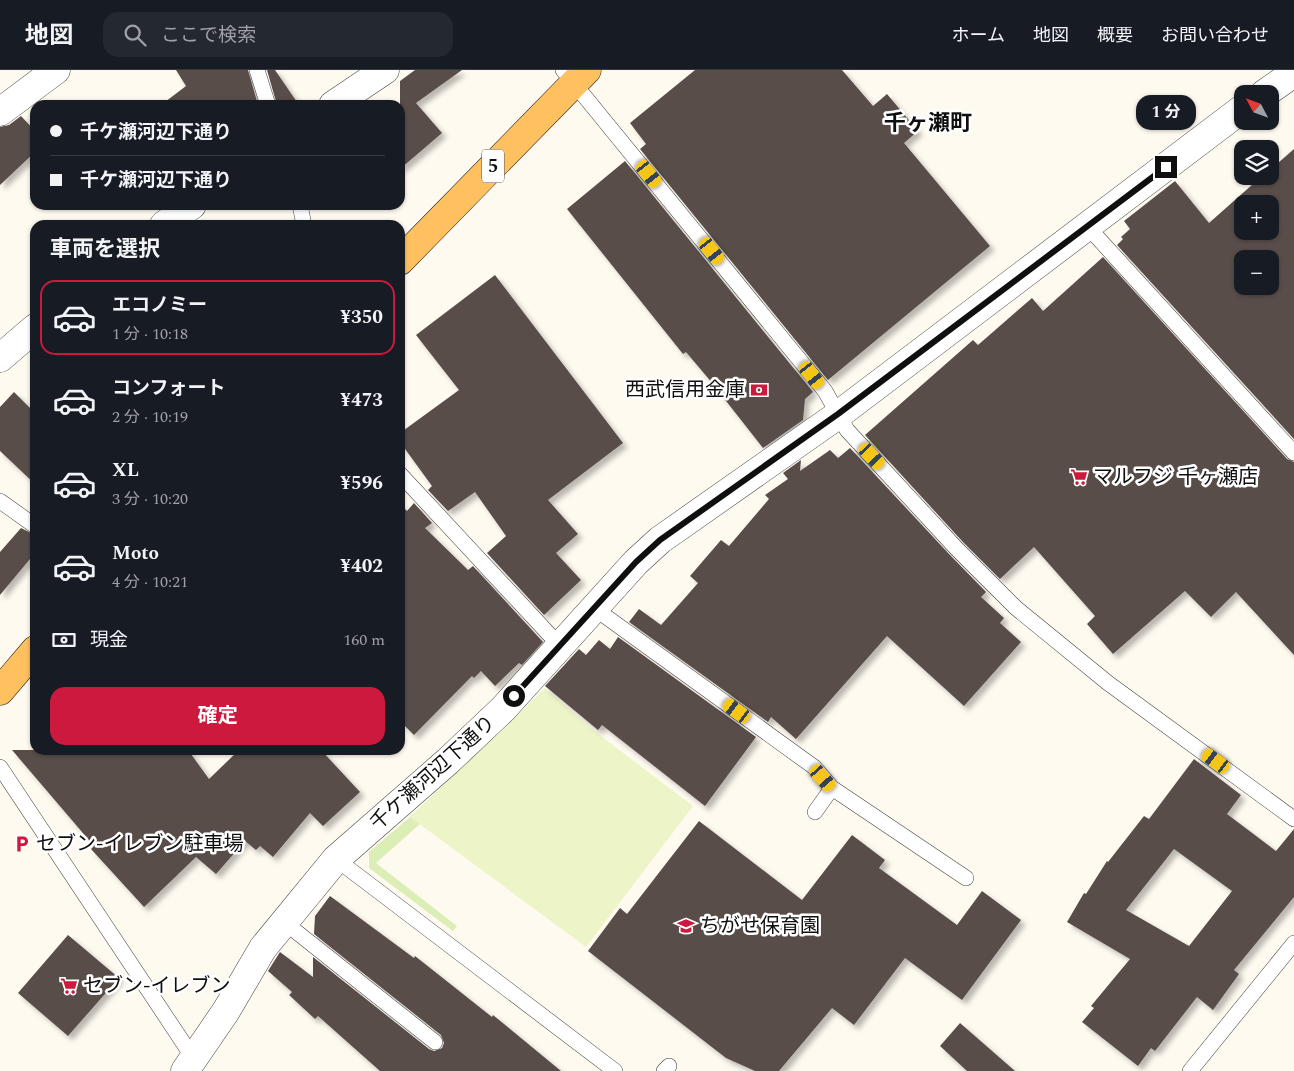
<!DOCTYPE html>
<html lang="ja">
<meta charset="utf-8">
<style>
body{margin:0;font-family:Spectral,"Noto Sans JP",serif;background:#242831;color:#f1f3f6;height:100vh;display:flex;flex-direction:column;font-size:19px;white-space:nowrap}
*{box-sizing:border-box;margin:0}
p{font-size:16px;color:#9ea1a6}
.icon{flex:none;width:28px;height:28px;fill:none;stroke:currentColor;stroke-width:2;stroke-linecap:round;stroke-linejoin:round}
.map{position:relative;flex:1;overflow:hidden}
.drawer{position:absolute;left:30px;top:150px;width:375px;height:535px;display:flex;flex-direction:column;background:#171b24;border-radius:15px;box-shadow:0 1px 4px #0004}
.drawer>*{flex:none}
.guide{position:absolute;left:30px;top:30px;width:375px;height:110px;border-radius:15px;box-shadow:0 1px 4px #0004;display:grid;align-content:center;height:110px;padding:0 20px;background:#171b24}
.needle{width:32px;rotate:311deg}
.buttons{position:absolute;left:1234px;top:15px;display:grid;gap:10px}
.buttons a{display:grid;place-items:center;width:45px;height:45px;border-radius:10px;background:#171b24;box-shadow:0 1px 4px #0004;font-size:25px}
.end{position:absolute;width:22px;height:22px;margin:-11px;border:6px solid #0f0f0f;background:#fff;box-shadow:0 0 0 2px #fff}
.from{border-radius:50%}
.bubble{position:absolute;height:35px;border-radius:15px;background:#171b24;box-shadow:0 1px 4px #0004;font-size:16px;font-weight:700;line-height:35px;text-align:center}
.car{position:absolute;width:15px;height:30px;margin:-15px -8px;border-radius:6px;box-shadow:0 0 4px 1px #0007;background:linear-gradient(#f5c518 24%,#345 0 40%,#f5c518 0 76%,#345 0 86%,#f5c518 0)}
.guide b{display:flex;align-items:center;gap:18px;height:48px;font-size:19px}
.guide b+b{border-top:1px solid #363941}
.guide i{width:12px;height:12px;background:#f1f3f6}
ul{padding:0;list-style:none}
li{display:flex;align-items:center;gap:15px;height:75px;margin:0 10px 8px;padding:0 10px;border:2px solid transparent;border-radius:15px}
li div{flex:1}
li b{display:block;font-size:19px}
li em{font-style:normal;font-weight:700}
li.selected{border-color:#cc193d}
li>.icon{width:45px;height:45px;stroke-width:1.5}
h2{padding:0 20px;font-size:22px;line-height:60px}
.pay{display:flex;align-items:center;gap:12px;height:55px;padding:0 20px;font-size:19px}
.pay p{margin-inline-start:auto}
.button{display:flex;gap:10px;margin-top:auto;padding:10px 20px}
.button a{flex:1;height:58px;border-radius:15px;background:#cc193d;color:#fff;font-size:20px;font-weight:700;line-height:58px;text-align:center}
header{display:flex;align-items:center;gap:30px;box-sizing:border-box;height:70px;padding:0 25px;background:#171b24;border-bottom:1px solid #363941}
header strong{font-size:24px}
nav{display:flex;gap:28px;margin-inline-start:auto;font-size:18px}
.search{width:350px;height:45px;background:#242831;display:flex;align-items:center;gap:12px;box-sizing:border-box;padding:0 18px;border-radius:15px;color:#9ea1a6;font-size:19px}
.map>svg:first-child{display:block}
.green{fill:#dbeeb5}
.pitch{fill:#ecf4c8}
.building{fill:#584d4a;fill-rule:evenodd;filter:url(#shadow)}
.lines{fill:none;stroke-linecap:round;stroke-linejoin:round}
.service-casing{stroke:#424242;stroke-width:16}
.minor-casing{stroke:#424242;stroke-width:29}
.primary-casing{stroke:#202020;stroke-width:29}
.service{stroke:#fff;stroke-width:15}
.minor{stroke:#fff;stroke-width:28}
.primary{stroke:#ffc060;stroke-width:28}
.route{stroke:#0f0f0f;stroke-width:6}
.labels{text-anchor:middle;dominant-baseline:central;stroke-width:5;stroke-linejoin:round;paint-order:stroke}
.shield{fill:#fff;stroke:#575757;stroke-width:1}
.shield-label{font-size:19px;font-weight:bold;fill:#0f0f0f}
.poi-label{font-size:20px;fill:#0f0f0f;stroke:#fff;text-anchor:start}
.street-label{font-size:20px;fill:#0f0f0f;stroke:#fff}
.quarter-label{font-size:22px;font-weight:bold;fill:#0f0f0f;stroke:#fff}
</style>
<header>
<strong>地図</strong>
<div class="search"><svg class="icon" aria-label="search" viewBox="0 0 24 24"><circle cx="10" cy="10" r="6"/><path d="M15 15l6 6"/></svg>ここで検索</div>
<nav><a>ホーム</a><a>地図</a><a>概要</a><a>お問い合わせ</a></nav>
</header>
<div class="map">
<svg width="1294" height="1001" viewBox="0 0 1294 1001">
<defs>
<filter id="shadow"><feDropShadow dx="4.5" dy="4.5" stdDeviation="2.5" flood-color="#0004"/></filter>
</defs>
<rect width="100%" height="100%" fill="#fffaf0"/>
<path class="green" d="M498,664L417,752L420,754L376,793L457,856L453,861L369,798V782L410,747Z"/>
<path class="pitch" d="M545,618L589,657L693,736L586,877L410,747L479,683Z"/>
<g class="building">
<path d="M176,0H248L258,35H161L186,16Z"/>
<path d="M267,0H275L299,35H277Z"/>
<path d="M415,0H462L416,33L442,63L400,99V11Z"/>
<path d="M695,0H842L873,36L887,24L918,61L904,73L990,176L828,310L640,79L646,74L630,53Z"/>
<path d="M21,46L35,61V82L0,115V57L9,55Z"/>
<path d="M1294,79V369L1117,175L1123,169L1121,167L1130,159L1124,151L1175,111L1209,153L1262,106H1270V100ZM1242,134H1270V161H1242ZM1242,189H1270V216H1242Z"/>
<path d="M625,91L813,322L805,329L803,350L763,378L708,308L686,282L683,284L567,139Z"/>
<path d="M1103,187L1287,389L1294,392V585L1236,522L1211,547L1185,521L1113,584L1087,554L1095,546L1034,477L1000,509L963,472L865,365L973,270L978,275L1032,228L1043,241Z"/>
<path d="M495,205L623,373L548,430L578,464L556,483L581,510L544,545L487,483L506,466L475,422L448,441L428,420L432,416L400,372V363L459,320L416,265Z"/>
<path d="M14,322L35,343V414L0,381V337Z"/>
<path d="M850,378L949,484L986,522L981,527L1004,548L1000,553L1021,572L964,636L887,566L796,669L771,647L768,652L629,552L639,539L661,555L698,513L690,506L721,470L729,476L769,429L765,425L788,409L783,403L801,390L800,401L830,380L838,388Z"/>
<path d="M414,433L432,453L425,458L468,500L473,496L543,572L522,595L519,593L495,616L481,601L474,608L472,606L414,665L400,651V434L407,441Z"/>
<path d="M21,458L35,465V483L0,525V482Z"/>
<path d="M618,567L756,667L705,736L602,655L598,660L545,616L579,579L586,585L599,570L610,579Z"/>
<path d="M12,680H188L209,709L239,680H321L360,722L323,756L310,743L273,787L260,776L256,780L245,771L216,804L196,787L144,837L91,779L94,776Z"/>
<path d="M1194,689L1241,725L1227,744L1276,781L1294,759V827L1234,900L1239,904L1213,940L1197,927L1155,981L1151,978L1138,996L1082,952L1094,938L1091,936L1130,889L1067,852L1084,823L1086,824L1107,791L1108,792L1144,746L1149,749ZM1174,779L1232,821L1189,876L1126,840Z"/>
<path d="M699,751L802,830L852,765L885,790L879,798L957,855L982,821L1021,850L962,930L905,888L854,955L832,938L779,1001H755L726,988L588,881L620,838L627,844Z"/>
<path d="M330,826L414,888L415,886L492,947L493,945L561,1001H380L318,946L315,949L289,925L292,922L268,901L280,882L313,907V887L429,979L434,981L442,978L444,973L441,965L314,864L315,846Z"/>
<path d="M68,865L119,908L68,966L18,923Z"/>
<path d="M960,953L1015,1001H967L940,976Z"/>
</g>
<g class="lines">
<g class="service-casing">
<g id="service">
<path d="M257,0L268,35"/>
<path d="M563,0L825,321L847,360L956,478L1016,538L1108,613L1294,749"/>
<path d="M300,135L304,155"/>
<path d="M1087,156L1294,383"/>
<path d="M400,404L560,576"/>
<path d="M0,431L35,456"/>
<path d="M594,538L814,697L832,718L966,808"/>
<path d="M0,697L194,989"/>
<path d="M815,742L832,718"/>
<path d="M336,789L615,1001"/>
<path d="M284,852L435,972"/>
<path d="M664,1001L669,996"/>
<path d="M1190,1001L1294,873"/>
</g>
</g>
<g class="minor-casing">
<g id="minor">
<path d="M1264,24L1294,3"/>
<path d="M333,35L385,0"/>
<path d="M0,42L56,0"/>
<path d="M164,155L192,135"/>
<path d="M0,288L35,258"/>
<path d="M185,1001L226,941L263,878L336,789L448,691L503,639L636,492L660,470L838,345L1242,39"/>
</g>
</g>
<g class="primary-casing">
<g id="primary">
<path d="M400,191L587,0"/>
<path d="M0,621L35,580"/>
</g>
</g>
<use href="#service" class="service"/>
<use href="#minor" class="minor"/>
<use href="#primary" class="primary"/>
</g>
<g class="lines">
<path class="route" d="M514,626L636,492L660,470L838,344L1166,97"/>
</g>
<defs>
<g id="bank-bare" transform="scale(1.35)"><path d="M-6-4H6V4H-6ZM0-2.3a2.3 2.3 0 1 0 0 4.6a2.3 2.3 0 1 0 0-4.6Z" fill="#cc193d" stroke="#fff" stroke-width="2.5" paint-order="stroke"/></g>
<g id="supermarket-bare" transform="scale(1.35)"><path d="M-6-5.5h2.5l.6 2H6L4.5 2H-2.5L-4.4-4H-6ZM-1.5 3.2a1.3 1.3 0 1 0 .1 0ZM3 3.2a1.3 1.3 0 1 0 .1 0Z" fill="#cc193d" stroke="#fff" stroke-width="2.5" paint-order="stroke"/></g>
<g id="parking-bare" transform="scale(1.35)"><path d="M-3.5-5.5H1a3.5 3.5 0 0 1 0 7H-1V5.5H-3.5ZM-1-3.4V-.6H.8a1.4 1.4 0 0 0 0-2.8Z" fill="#cc193d" stroke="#fff" stroke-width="2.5" paint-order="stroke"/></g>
<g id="school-bare" transform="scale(1.35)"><path d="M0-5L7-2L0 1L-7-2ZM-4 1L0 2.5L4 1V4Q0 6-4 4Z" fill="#cc193d" stroke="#fff" stroke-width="2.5" paint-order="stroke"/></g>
</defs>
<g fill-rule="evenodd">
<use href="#bank-bare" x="759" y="320"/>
<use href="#supermarket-bare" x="1079" y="407"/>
<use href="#parking-bare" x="22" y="774"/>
<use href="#school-bare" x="686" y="856"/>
<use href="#supermarket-bare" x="69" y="916"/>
</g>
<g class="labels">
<rect class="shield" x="482" y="79.5" width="22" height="33" rx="4"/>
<g class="shield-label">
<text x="493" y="96">5</text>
</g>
<g class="poi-label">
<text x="745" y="320" text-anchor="end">西武信用金庫</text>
<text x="1093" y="407">マルフジ 千ヶ瀬店</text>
<text x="36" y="774">セブン-イレブン駐車場</text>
<text x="700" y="856">ちがせ保育園</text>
<text x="83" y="916">セブン-イレブン</text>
</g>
<g class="street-label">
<text transform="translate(433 703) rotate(-42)">千ケ瀬河辺下通り</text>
</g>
<g class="quarter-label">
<text x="928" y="53">千ヶ瀬町</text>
</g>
</g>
</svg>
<div class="buttons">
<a><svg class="needle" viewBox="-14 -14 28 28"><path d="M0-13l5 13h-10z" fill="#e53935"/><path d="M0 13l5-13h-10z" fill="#9ea1a6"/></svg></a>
<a><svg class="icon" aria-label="layers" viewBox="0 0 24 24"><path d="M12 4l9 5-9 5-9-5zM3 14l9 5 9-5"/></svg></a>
<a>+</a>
<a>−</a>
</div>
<i class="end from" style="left:514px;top:626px"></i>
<i class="end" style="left:1166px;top:97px"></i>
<div class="bubble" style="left:1136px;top:25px;width:60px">1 分</div>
<i class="car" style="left:649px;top:104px;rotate:141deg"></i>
<i class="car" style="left:712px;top:181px;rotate:141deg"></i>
<i class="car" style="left:812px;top:305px;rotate:141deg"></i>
<i class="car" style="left:872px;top:386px;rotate:137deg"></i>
<i class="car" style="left:737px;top:641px;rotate:306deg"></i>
<i class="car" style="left:1216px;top:691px;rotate:306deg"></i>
<i class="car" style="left:823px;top:708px;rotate:139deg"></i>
<div class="guide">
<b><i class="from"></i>千ケ瀬河辺下通り</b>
<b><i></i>千ケ瀬河辺下通り</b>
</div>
<section class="drawer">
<h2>車両を選択</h2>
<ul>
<li class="selected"><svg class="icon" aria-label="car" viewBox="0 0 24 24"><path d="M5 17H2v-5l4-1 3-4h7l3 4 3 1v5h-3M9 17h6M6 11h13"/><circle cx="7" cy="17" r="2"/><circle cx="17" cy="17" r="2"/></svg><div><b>エコノミー</b><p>1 分 · 10:18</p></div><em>¥350</em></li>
<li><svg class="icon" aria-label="car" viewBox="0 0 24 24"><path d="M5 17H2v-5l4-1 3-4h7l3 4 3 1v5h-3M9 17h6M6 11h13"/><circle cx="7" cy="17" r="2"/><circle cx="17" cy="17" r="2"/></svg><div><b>コンフォート</b><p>2 分 · 10:19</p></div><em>¥473</em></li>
<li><svg class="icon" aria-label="car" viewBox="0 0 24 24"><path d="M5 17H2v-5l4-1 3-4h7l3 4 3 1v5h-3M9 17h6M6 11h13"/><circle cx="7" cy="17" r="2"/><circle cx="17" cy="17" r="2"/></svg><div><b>XL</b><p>3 分 · 10:20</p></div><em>¥596</em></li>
<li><svg class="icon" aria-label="car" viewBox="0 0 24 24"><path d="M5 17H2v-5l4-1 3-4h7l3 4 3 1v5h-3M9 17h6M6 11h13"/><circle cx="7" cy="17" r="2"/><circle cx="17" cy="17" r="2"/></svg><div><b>Moto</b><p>4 分 · 10:21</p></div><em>¥402</em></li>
</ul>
<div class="pay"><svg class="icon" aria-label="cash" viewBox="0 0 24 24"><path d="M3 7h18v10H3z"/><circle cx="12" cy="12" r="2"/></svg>現金<p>160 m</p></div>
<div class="button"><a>確定</a></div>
</section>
</div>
